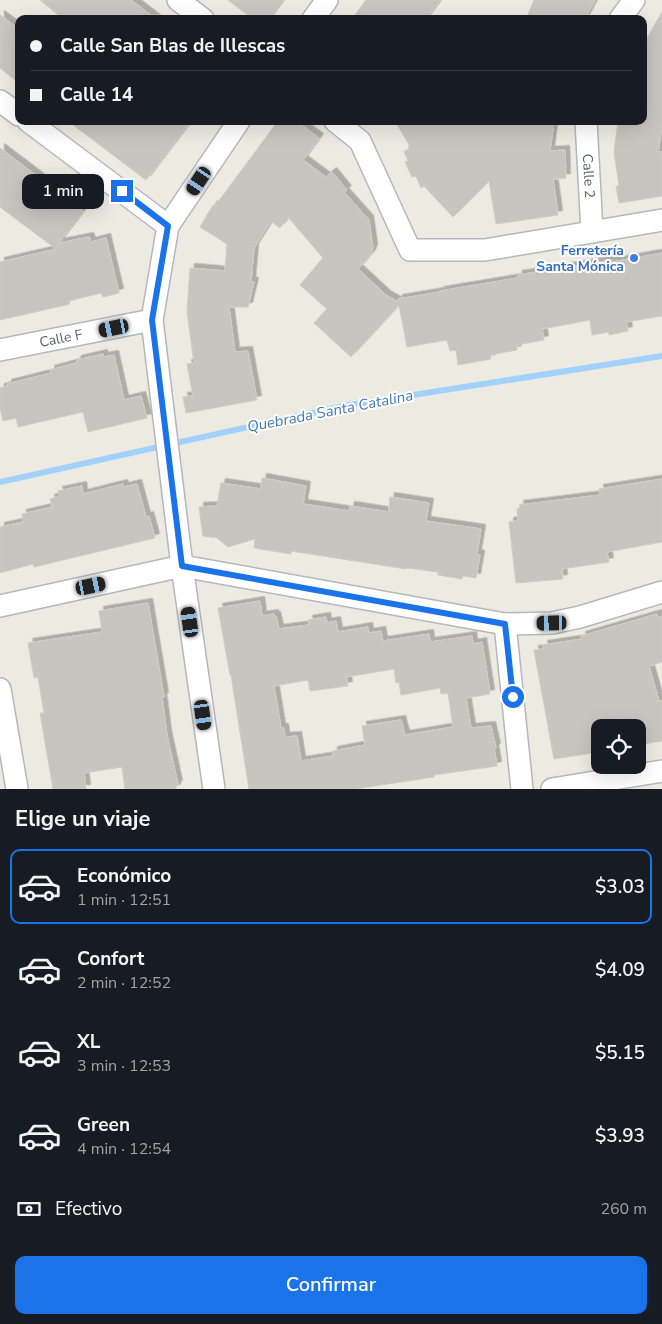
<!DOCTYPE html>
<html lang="es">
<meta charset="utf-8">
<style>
body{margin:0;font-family:"Nunito Sans",sans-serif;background:#20242c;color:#f1f3f6;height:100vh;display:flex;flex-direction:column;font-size:19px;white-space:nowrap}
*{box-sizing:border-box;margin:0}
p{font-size:16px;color:#9ea1a6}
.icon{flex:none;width:28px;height:28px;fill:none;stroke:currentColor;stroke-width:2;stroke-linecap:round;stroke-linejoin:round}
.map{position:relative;height:789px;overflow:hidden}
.side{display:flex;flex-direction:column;background:#171b24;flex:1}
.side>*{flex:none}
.top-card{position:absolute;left:15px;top:15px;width:632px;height:110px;border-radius:10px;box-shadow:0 5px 20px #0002;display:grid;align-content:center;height:110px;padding:0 15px;background:#171b24}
.buttons{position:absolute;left:591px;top:719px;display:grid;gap:10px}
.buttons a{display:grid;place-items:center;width:55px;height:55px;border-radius:10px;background:#171b24;box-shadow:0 5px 20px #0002;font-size:25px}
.end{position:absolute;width:22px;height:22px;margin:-11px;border:6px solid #1a73e8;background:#fff;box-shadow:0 0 0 2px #fff}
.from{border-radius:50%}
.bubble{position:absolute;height:35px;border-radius:10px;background:#171b24;box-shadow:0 5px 20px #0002;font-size:16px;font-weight:600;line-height:35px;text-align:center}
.car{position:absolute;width:15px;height:30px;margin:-15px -8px;border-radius:6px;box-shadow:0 0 4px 1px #0007;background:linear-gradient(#222 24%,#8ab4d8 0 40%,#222 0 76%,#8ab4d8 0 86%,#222 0)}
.top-card b{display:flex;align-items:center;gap:18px;height:48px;font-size:19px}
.top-card b+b{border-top:1px solid #363941}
.top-card i{width:12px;height:12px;background:#f1f3f6}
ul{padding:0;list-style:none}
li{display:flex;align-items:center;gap:15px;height:75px;margin:0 10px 8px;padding:0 5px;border:2px solid transparent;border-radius:10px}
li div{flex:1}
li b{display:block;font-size:19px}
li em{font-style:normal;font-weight:600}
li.active{border-color:#1a73e8}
li>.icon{width:45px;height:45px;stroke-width:1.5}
h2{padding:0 15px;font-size:22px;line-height:60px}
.pay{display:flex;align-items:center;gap:12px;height:55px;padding:0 15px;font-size:19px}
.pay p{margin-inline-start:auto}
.cta{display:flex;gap:10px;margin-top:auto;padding:10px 15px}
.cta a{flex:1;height:58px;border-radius:10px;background:#1a73e8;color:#fff;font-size:20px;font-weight:600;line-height:58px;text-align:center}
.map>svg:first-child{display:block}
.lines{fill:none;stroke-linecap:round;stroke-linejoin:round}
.stream{stroke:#a2d2fb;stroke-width:6}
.building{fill:#c8c4bf;stroke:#d1ccc0;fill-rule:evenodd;filter:url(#shadow)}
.minor-casing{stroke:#b4b7bc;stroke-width:24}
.minor{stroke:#fff;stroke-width:21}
.route{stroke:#1a73e8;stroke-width:6}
.shop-dot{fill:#3f7fe0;stroke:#fff;stroke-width:2}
.labels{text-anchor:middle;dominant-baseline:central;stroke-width:4;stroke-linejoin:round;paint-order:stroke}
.street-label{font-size:14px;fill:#5a5d62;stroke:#fff}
.shop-label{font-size:14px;font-weight:bold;fill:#366cbe;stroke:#fff;text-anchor:end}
.water-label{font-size:15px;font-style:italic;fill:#4378b4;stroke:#fff}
</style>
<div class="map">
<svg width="662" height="789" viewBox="0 0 662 789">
<defs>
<filter id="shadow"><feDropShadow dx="4.5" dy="-4.5" stdDeviation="0" flood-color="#0004"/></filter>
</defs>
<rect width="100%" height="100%" fill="#eceae1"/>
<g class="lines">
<path class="stream" d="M0,482L343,406L662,356"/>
</g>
<g class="building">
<path d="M40,0H131L156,19H63Z"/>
<path d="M228,0H283L269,19H253Z"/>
<path d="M366,0H440L426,19H352Z"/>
<path d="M534,0H595L585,19H526Z"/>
<path d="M662,12V125L658,152H662V196L619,203L616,186H619L614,152L618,121H644V43Z"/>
<path d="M0,15L19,29V83L0,68Z"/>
<path d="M68,121H191L146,180Z"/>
<path d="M278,121H296L319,138L303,160L326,177L332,172L347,190L344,192L369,220L373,248L371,254L358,269L386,295L398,302V299L440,292V291L518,278V275L612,260V262L662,253V316L626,322L628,331L609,335V332L592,335L590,320L542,329L544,340L516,345L517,350L490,355L491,359L458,365L456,350L450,351L447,340L407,347L399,305L351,357L314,323L327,309L300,285L323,258L288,217L280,228L271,221L254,248L251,282H254L248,307H229L235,352L248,351L257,400L186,413L183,397L193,396L187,364L194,363L187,312L190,268L225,271L227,244L200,227L213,205L215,206Z"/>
<path d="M395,121H554L550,151L565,150L566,178L553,179L558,215L496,224L489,181L453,217L424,186L421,188L416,176L412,177L405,162L408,161L404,151L411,148Z"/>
<path d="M0,148L83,211L59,243L89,237L91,242L106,238L119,293L103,297L101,293L69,301L70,304L57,307L0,320V262L56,249L0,207Z"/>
<path d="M103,354V357L114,355L124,400L141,396L147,418L88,432L83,412L18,427L16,418L3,421L0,408V388L8,386L7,384L51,373L50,370L76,363L77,360Z"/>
<path d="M262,478L306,486L303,504L349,511L350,506L389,512L390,497L429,503L426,521L481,529L477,554L480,555L476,578L463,576L462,579L438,575V572L407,568L406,569L291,551V554L254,548L255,539L228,547L217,538L203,536L199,507L217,506L221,483L261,489Z"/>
<path d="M662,479V542L607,552L609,562L562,569L563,579L516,583L509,522L518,521L517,509L520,508L519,505L600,495L599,489Z"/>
<path d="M123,484L124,487L137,484L146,517L149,516L155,538L34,567L33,564L0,573V527L23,522L22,514L52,507L50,499L60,496L58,491L82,486L83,494Z"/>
<path d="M260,601L262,616L274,614V617L276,616L279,629L309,625L308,620L326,617L327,623L336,621L338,632L368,627L369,633L381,631L383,641L429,634L430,642L472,636L473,644L482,642L490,694L466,698L471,728L491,726L496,748H494L497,766L434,775V777L355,789H249L231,675H230L218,608ZM394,669L396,683L399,682L401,695L440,688L441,694L448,693L453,727L405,735L401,720L362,726L365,745L333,751V756L301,761L297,736L285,737L284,728H281L274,686L308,680L310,691L348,686L346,677Z"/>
<path d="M148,603L164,697H162L167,735L178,785L176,786V789H125L122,767L84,773L86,789H53L40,713H44L38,677L34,678L28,643L102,632L99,611Z"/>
<path d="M657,614L658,618L662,616V662L649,666L659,701H662V741L638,745V728H600V752L554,759L534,650L544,649L543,645L582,639L581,636Z"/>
</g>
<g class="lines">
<g class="minor-casing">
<g id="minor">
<path d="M178,0L203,19"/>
<path d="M313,19L327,0"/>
<path d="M620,19L634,0"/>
<path d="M0,101L19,115"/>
<path d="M28,121L168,226"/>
<path d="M335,121L360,141L410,250H485L662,220"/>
<path id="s1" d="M586,121L592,232"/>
<path id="s2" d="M0,350L152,320"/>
<path d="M0,606L182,566L505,624L552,623L580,617L662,592"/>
<path d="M505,624L522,789"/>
<path d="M0,689L17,789"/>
<path d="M214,789L182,566L152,320L168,226L239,121"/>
<path d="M552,789L662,771"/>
</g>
</g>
<use href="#minor" class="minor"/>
</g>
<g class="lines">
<path class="route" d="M122,191L168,226L152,320L182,566L505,624L513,697"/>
</g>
<circle class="shop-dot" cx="634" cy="258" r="5"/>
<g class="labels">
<g class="street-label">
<text stroke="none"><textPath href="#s1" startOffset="55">Calle 2</textPath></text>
<text stroke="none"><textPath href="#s2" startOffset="62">Calle F</textPath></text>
</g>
<g class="shop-label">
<text x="624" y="250">Ferretería<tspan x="624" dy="16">Santa Mónica</tspan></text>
</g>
<g class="water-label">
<text transform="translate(330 411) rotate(-11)">Quebrada Santa Catalina</text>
</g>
</g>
</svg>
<div class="buttons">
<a><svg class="icon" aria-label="locate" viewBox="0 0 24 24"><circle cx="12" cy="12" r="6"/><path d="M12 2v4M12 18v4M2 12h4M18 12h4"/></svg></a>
</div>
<i class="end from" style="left:513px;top:697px"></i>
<i class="end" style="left:122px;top:191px"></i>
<div class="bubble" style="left:22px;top:174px;width:82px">1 min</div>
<i class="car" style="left:199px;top:181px;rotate:214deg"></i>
<i class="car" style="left:114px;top:328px;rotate:258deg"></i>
<i class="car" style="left:91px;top:586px;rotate:78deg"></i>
<i class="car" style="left:190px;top:622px;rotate:352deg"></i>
<i class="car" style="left:552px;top:623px;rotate:269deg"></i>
<i class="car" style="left:203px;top:715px;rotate:172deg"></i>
<div class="top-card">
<b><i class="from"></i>Calle San Blas de Illescas</b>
<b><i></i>Calle 14</b>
</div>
</div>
<section class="side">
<h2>Elige un viaje</h2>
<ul>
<li class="active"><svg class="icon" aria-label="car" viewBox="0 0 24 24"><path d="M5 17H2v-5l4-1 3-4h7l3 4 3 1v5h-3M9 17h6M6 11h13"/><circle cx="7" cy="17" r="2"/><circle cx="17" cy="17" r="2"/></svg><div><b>Económico</b><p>1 min · 12:51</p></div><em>$3.03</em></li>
<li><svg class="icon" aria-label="car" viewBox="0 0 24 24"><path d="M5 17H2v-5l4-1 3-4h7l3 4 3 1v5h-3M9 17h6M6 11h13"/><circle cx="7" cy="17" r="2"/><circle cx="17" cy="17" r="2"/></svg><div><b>Confort</b><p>2 min · 12:52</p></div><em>$4.09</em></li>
<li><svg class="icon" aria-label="car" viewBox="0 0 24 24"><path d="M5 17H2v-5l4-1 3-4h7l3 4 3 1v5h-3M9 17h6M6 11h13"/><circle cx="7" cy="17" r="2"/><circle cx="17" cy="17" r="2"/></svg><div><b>XL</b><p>3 min · 12:53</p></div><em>$5.15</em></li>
<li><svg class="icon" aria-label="car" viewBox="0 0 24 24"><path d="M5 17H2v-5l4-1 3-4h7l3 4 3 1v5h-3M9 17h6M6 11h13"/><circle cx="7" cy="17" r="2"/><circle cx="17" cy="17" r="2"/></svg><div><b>Green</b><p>4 min · 12:54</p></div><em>$3.93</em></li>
</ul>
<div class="pay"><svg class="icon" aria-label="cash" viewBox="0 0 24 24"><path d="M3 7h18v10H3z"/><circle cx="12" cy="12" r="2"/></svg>Efectivo<p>260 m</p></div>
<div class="cta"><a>Confirmar</a></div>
</section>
